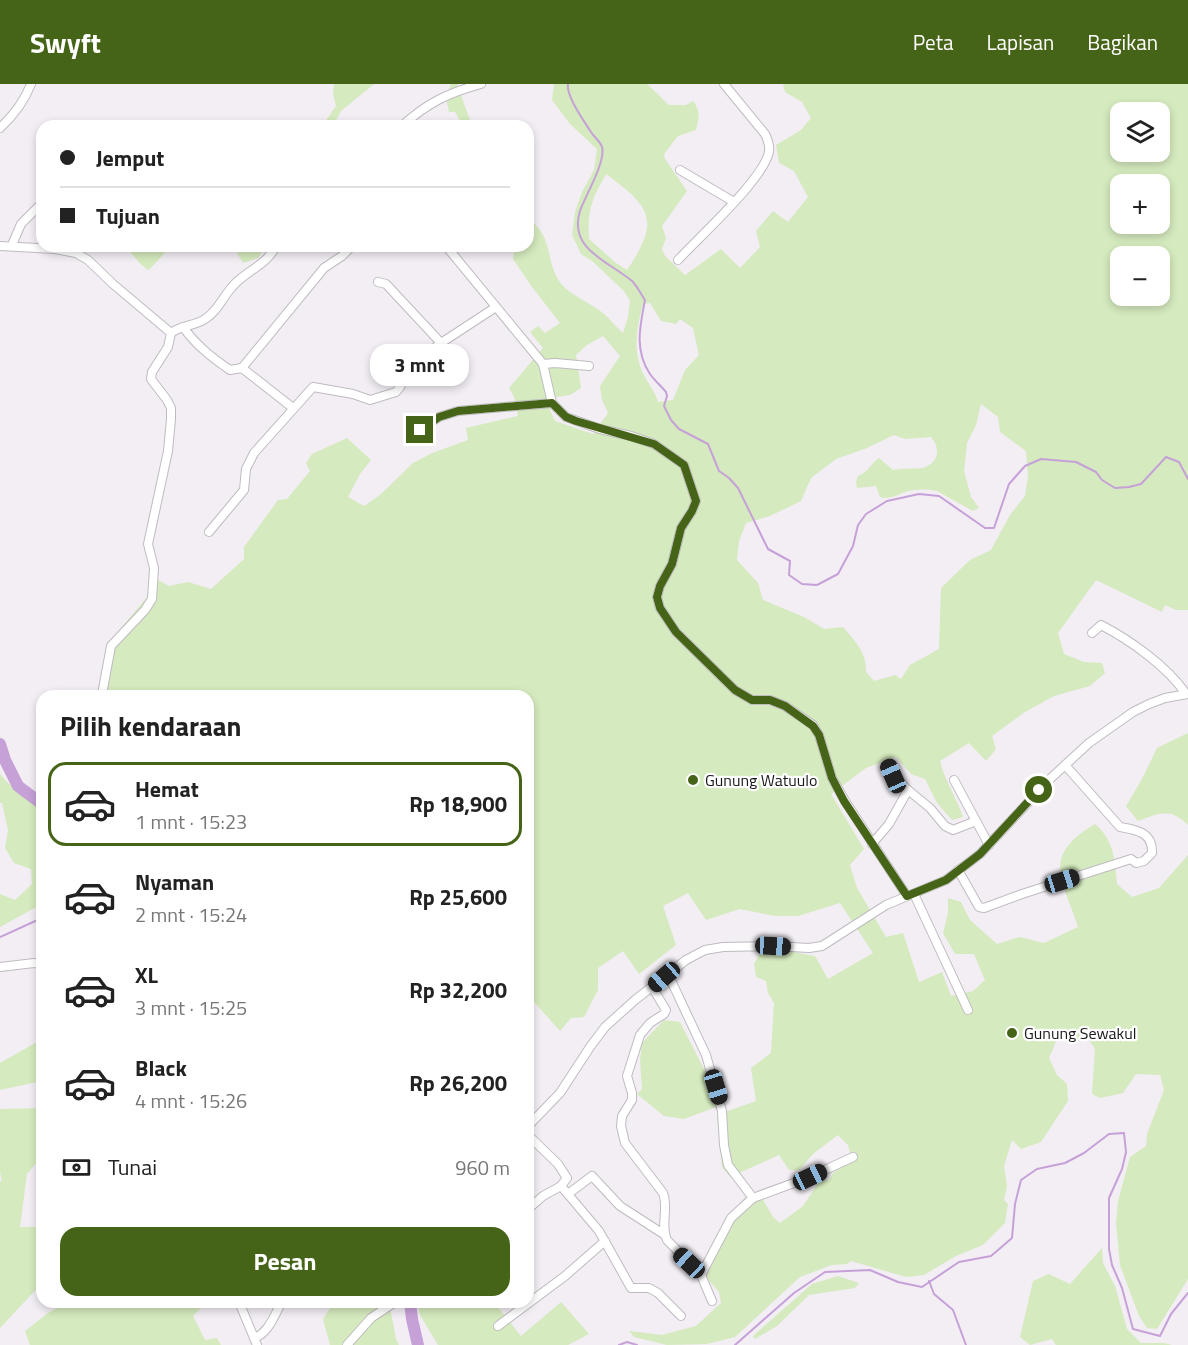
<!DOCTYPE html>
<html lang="id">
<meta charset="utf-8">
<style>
body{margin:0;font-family:"Titillium Web",sans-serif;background:#f6f6f6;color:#222;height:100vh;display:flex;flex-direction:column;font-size:22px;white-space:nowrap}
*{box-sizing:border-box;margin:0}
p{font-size:20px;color:#767676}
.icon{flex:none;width:33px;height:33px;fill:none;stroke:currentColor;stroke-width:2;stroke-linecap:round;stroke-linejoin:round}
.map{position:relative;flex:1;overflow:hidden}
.drawer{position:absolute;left:36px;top:606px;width:498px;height:618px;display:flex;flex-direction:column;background:#fff;border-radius:18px;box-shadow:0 3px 9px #0003}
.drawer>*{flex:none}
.hud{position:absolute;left:36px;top:36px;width:498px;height:132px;border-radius:18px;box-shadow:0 3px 9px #0003;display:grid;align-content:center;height:132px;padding:0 24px;background:#fff}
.controls{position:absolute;left:1110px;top:18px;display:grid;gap:12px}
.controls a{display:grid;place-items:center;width:60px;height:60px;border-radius:12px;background:#fff;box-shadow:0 3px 9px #0003;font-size:30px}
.end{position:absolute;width:27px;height:27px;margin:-14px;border:8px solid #466417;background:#fff;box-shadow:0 0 0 3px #fff}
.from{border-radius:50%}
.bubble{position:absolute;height:42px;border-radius:18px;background:#fff;box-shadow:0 3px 9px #0003;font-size:20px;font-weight:700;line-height:42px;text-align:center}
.car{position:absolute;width:18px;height:36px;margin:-18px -9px;border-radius:8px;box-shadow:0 0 4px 2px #0007;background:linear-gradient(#222 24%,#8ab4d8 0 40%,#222 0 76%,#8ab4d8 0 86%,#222 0)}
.hud b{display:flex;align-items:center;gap:21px;height:57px;font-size:22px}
.hud b+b{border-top:2px solid #e0e0e0}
.hud i{width:15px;height:15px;background:#222}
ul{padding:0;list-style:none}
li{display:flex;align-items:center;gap:18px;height:84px;margin:0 12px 9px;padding:0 12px;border:3px solid transparent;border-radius:18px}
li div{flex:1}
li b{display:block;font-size:22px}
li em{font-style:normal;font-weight:700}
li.current{border-color:#466417}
li>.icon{width:54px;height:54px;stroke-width:1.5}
h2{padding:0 24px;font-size:27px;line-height:72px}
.pay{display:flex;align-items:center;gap:15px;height:66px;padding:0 24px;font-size:22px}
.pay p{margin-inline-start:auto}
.button{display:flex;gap:12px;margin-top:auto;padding:12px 24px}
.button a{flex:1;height:69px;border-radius:18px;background:#466417;color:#fff;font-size:24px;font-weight:700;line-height:69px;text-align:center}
header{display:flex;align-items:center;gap:36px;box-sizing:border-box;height:84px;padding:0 30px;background:#466417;color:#fff}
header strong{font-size:28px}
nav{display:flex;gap:33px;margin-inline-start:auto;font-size:21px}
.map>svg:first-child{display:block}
.green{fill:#d5eabe;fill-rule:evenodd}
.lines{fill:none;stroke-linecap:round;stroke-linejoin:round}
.stream{stroke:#c6a1d8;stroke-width:2}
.river{stroke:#c6a1d8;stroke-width:12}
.minor-casing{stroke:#bfbbc1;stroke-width:10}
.minor{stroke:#fff;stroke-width:8}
.route{stroke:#466417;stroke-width:8}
.poi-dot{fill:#466417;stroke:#fff;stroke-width:2}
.labels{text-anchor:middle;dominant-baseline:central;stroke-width:4.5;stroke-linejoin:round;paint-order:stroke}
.poi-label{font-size:16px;fill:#1a181a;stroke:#fff;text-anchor:start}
</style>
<header>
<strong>Swyft</strong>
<nav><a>Peta</a><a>Lapisan</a><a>Bagikan</a></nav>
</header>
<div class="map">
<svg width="1188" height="1261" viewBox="0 0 1188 1261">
<rect width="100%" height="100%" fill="#f2eef4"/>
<g class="green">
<path d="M334,0H374L341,27L333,42H319L325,38L336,22L333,10Z"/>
<path d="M451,0H457L472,42H463L455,28H449L446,14Z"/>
<path d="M554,0H647L669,21H686L693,17C701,28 699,34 696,46L678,52L664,70L665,75L687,107L662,142L666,154L662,165L665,172L685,191L721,165L740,184L760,163L756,147L773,127L788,138L808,113L794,87L779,79L776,61L801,46L811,34L802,18L785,8L783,0H1188V526H1176L1165,521L1162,528L1096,496L1058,549L1064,570L1084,578L1102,579L1105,589L1090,602L1054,612L1025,628L992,652L996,665L986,677L969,659L940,677C945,697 956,713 963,733L952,736L937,719L925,695L911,690L896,673L866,684L831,710L864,765L850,781L857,804L886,853L903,849L919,898L942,888L951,912L973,907L985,896L974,870H955L943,849L948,829V814L961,818L970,836L997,860L1020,853L1044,859L1078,843C1062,794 1041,772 1095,740C1114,756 1115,776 1117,800L1132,813L1159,804L1188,771V1195L1157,1245L1147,1244L1139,1232L1120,1181L1116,1139L1118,1117L1130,1073L1146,1062L1147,1050L1164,1006L1160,991L1136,990L1123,1009L1100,1014L1092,1010L1095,965L1089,956L1069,957L1058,953L1049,974L1057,991L1067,1000L1068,1017L1041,1058L1021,1065L1012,1056L1004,1082L1007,1102L1004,1116L1008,1120L1005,1139L983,1161L956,1172L924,1191L906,1193L851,1177L847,1180L832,1181L800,1193L735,1253L707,1260L667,1261L634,1253L629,1247L662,1251L696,1242L721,1219L719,1208L700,1187C714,1161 726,1134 746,1112L762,1114L773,1133L780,1139L803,1122L820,1096H829L834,1088L852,1077L848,1061L838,1051L814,1069L799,1086H789L779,1071L730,1093L722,1083L717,1031L756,1017L751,984L771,969L774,919L768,909L766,897L756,893L754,880L759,871L776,865L815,872L828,895L873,869L840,819L798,832H775L740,825L706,836L688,809L663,822L676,861L639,890L623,867L598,884V906L584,933L571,934L560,947L534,918L528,904V612H100L102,586L107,561L147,513L150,495L158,496L169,502L188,498L211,505L244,475V463L278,416L287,415L310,387L306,379L312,370L347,354L371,376L360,390L348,413L364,422L380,411L413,379L432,369L468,356L466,344L518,332L514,313L509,304L543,264L530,248L538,242L545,249L560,239L532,203L513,175L514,168L511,162H528V134C557,156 543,181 564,203C573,212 592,220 603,229C610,235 616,243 623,249L628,233L630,217L624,207L592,177L581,170L572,151L575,128L582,108L594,86L597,65L570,40L552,16ZM1120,28H1160V68H1120ZM606,90C651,123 661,136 627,186L616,179L589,155C587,127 592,114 606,90ZM1120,100H1160V140H1120ZM1120,172H1160V212H1120ZM650,219L661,237L676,240L680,235L693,244L699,271L685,286L673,316L658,318C655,307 648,300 643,289C632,266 637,244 643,220ZM603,252L620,272L600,302L602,316L608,329L593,350L555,337L545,315L570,311L581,304L576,271L587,261ZM981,320L998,333L1000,348L1026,367L1028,392L1025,412L1010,431L991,466L970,476L941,504L939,565L910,581L901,595L895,591L874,597L866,588C867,569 855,557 843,543L824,545L804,533L763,516L758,499L737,476L739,457L746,439L770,432L801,417L811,394L836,375L867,364L894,351L905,355L931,353C941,364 939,379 923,384C917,385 902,384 893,386L879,374C870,380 869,388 858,392L856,398L857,404L876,402L880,413C890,416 896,411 905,408C915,405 926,405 937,407L973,427L979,424L971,413L964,387L967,359L976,341Z"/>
<path d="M125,162H171L149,186C140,182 133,170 125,162Z"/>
<path d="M233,162H266L258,174L243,179Z"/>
<path d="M1188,649V741C1170,723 1160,729 1138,737L1126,722L1141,697L1157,664Z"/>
<path d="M0,690L8,699L42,725V820L0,843V810L15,816L32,800L31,785L14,779L5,764L8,746L2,719H0Z"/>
<path d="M664,936L680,938L709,995L716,1023L684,1035L664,1032L637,1010L642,1005L640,976L642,959Z"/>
<path d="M42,955V997L0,1006V979Z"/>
<path d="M42,1024V1072L27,1090L20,1143H42V1199L0,1244V1097H2L0,1088V1025Z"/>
<path d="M1102,1164L1103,1179L1115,1202L1127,1245L1141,1259H1164L1172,1261H1056L1052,1255L1030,1261L1020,1253L1033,1197L1049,1190L1070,1200Z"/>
<path d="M838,1192L859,1199L855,1204L809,1211L777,1242L755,1255L753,1252L812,1200Z"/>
<path d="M68,1218H207L193,1232L205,1256L217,1254L221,1261H30L25,1247L48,1229Z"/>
<path d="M334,1218H389L396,1255L399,1261H330L323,1235Z"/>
<path d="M417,1218H494L521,1252L561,1218L589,1250L568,1261H438L420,1231Z"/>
</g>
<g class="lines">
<g class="stream">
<path d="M568,0C566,12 584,37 591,48C594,53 600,57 602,63C606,78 585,112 580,127C568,165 608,177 632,197C637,202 641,210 645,216C640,242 634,266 650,290C655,297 661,302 666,308L667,312L664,322L671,336L679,345L708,360L719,387L729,394L738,404L768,465L790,477L789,491L802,500L817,501L838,490L853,462L858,441L866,430L887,417L919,410L939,412L985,444H994L1009,400L1025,382L1041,375L1076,378L1096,388L1102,396L1115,404L1129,403L1141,400L1166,373L1179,378L1188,395"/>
<path d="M0,853L42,834"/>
<path d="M929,1197L934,1210L953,1226L966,1261"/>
<path d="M619,1261L627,1258L637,1261"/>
<path d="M735,1261L794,1209L825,1188L870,1186L898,1198L922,1203L959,1178L991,1172L1012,1154L1015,1120L1021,1096L1037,1085L1065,1079L1084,1069L1109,1050L1124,1049L1126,1068L1122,1085L1109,1114V1165L1112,1181L1122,1204L1133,1245L1160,1252L1171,1230L1188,1209"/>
</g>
<g class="river">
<path d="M0,660L5,676L18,702L42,720"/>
<path d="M410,1218L412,1235L418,1261"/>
</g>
<g class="minor-casing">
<g id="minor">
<path d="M402,42C427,19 448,9 481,0"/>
<path d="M0,44C14,31 24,18 31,0"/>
<path d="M680,86L734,118"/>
<path d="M12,161L21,140L42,119"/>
<path d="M0,162L55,165L76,169L88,176L113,200L171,249"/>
<path d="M446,162L539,275L543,280L552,319L566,333L600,345L631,352L654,360L684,381L696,417L692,427L681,444L672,480L660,502L657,513L660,524L676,548L735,606L752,616H770L785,622L813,641L819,651L832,694L845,717L907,812"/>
<path d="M678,176C699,153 763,96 769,68C770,61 768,56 765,50L724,0"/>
<path d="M378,198L386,200L441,259"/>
<path d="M183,243C196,261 211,273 230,286L242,284L293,324"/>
<path d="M543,280L555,279L589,282"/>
<path d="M242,284L324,184L342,172L352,162"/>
<path d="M419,346L439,333L458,327L552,319"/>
<path d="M209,448L244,406L246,385L254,369L313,303L353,310L370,316L396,308L400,303L407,286L441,259L496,223"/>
<path d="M1092,549L1101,541C1130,556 1168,583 1186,610"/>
<path d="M103,605L111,562L145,526L152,515L154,484L148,460L168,367L171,335V324L167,316L151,295L152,288L168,263L171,249C181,241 195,242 205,235C218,227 222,214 232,203C245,187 266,182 276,162"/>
<path d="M954,696L989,761"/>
<path d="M908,706L930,724L945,742L953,746L976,737"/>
<path d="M872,760L889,740L908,706L893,692L888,680"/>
<path d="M958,786L979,823L984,824L1022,810L1131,775L1136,779L1144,777L1152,769C1153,749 1138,746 1120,743L1065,681"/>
<path d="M914,810L968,926"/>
<path d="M0,883L34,879L42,880"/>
<path d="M668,890L706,971L722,1027L724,1061L728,1081L753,1114"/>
<path d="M652,903L666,926L664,930L650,939L640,951L627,992L632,1009V1016L622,1032L621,1042L625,1059L663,1109C669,1124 660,1141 667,1156L701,1191"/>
<path d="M528,1042L560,1009L590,963L605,943L635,916L686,876L705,866L723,863L773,862L809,864L822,862L886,821L946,796L980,770L1051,694L1089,659L1133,628L1149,620L1165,614L1188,610"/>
<path d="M528,1051L558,1080L567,1094L561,1102L599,1147L631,1204H649L658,1209L681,1232"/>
<path d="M568,1110L592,1092L620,1122L665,1151"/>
<path d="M528,1125L543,1112L561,1102"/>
<path d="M712,1217L701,1191L731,1134L753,1114L810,1093L853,1073"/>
<path d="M239,1218L257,1261"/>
<path d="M498,1242L565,1192L605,1157"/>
<path d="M254,1254C269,1249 274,1231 282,1218"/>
<path d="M347,1261L371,1234L395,1218"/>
</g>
</g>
<use href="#minor" class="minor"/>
</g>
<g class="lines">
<path class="route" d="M420,346L439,333L458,327L552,319L566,333L576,337L654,360L684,381L696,417L692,427L681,444L672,480L660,502L657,513L660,524L676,548L735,606L752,616H770L785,622L813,642L819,651L832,694L844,717L907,812L946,796L980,770L1039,706"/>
</g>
<g class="poi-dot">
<circle cx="693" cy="696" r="6"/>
<circle cx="1012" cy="949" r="6"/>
</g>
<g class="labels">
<g class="poi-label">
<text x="705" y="696">Gunung Watuulo</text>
<text x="1024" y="949">Gunung Sewakul</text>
</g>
</g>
</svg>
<div class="controls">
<a><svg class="icon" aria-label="layers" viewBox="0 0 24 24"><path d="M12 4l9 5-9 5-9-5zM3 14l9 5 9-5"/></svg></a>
<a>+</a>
<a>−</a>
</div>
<i class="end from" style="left:1039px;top:706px"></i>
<i class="end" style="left:420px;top:346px"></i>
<div class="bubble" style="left:370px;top:260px;width:99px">3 mnt</div>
<i class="car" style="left:893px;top:692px;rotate:336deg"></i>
<i class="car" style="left:1062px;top:797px;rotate:73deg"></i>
<i class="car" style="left:773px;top:862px;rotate:93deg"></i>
<i class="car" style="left:664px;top:893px;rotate:229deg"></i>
<i class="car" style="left:716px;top:1003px;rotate:163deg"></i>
<i class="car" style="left:810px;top:1093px;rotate:65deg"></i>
<i class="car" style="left:689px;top:1179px;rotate:313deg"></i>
<div class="hud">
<b><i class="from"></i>Jemput</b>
<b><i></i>Tujuan</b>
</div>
<section class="drawer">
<h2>Pilih kendaraan</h2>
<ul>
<li class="current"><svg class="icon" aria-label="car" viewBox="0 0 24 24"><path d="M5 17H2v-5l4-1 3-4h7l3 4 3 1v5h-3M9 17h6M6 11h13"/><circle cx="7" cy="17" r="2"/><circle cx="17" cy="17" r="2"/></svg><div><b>Hemat</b><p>1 mnt · 15:23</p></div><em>Rp 18,900</em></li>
<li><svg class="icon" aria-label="car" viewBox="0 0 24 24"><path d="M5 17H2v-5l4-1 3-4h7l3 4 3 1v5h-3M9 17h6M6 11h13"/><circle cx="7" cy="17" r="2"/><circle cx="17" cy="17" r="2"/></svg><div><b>Nyaman</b><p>2 mnt · 15:24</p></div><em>Rp 25,600</em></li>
<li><svg class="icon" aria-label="car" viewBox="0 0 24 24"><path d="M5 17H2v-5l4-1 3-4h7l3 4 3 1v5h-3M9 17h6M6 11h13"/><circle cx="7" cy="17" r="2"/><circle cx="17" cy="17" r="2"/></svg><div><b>XL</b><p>3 mnt · 15:25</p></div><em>Rp 32,200</em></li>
<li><svg class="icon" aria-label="car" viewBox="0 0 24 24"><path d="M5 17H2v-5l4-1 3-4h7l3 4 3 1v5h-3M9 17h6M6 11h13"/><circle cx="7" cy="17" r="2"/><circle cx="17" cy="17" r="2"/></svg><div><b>Black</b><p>4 mnt · 15:26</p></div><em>Rp 26,200</em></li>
</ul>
<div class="pay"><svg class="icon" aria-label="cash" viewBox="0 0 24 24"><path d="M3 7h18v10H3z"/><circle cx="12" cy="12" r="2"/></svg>Tunai<p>960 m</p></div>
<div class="button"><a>Pesan</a></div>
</section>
</div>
